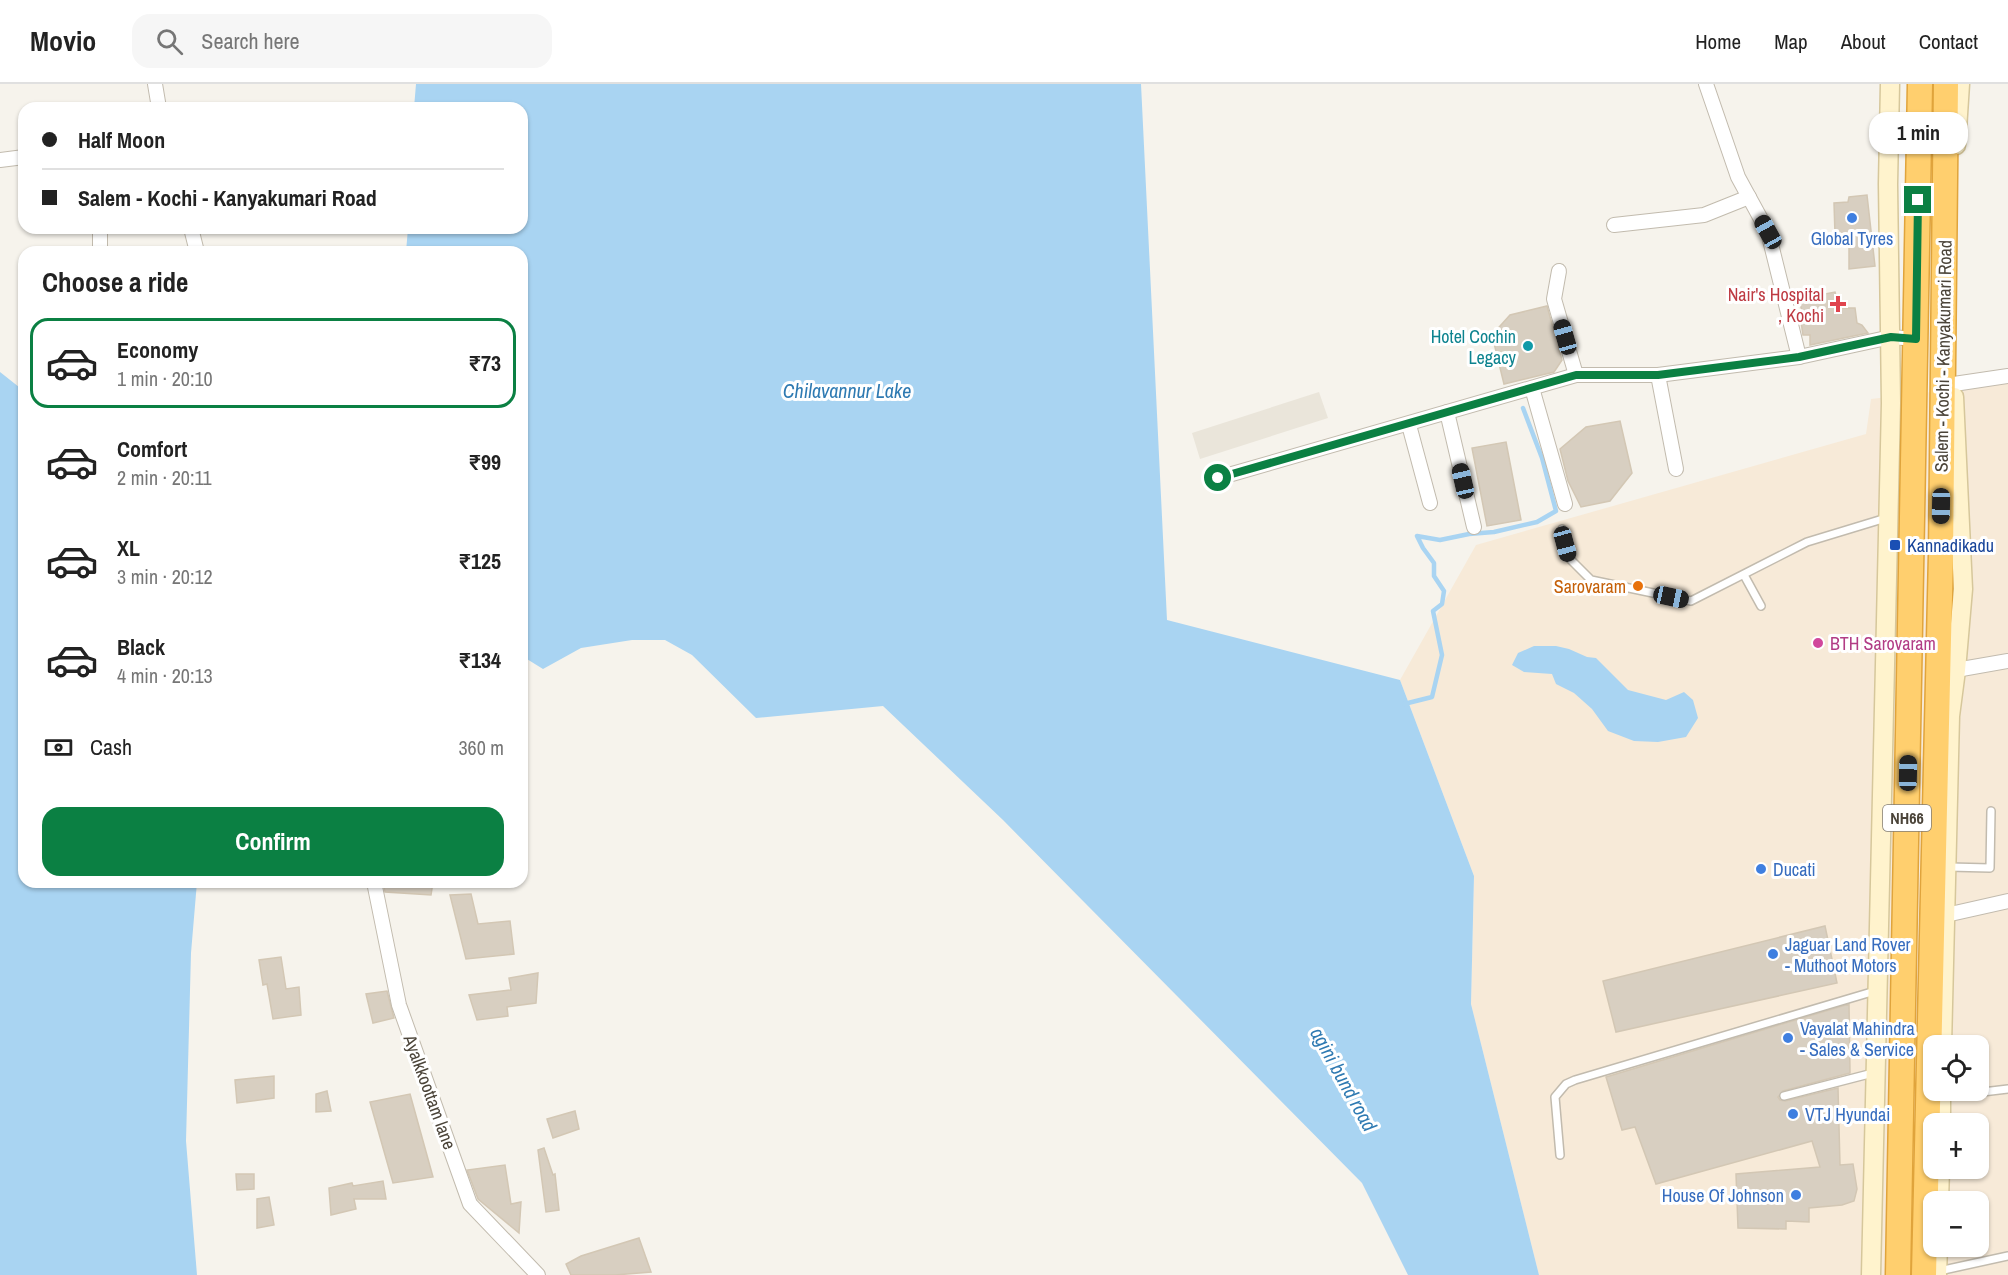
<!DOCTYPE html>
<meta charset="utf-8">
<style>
body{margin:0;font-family:"Archivo Narrow",sans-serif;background:#f6f6f6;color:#222;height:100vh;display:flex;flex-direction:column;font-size:22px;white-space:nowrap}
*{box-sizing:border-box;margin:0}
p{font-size:20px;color:#767676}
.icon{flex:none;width:33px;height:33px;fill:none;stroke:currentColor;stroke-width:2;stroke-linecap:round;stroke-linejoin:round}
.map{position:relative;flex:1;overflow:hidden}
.side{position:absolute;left:18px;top:162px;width:510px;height:642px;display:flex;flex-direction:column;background:#fff;border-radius:18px;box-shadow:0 2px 4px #0004}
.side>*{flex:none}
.hud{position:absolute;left:18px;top:18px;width:510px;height:132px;border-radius:18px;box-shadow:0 2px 4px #0004;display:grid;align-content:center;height:132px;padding:0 24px;background:#fff}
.fabs{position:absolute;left:1923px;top:951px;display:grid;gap:12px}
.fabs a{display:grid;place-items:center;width:66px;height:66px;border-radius:12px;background:#fff;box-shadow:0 2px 4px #0004;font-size:30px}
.end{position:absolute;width:27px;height:27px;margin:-14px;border:8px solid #0b8043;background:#fff;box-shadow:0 0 0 3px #fff}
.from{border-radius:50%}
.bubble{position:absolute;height:42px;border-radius:18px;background:#fff;box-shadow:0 2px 4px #0004;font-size:20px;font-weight:800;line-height:42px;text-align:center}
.car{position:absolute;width:18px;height:36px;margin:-18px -9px;border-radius:8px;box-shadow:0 0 4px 2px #0007;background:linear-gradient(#222 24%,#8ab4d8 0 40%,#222 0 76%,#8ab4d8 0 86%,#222 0)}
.hud b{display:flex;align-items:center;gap:21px;height:57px;font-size:22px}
.hud b+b{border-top:2px solid #e0e0e0}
.hud i{width:15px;height:15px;background:#222}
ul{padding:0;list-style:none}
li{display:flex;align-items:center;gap:18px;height:90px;margin:0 12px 9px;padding:0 12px;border:3px solid transparent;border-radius:18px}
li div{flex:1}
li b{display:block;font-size:22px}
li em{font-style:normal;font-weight:800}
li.active{border-color:#0b8043}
li>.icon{width:54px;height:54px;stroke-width:1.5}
h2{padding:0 24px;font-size:27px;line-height:72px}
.pay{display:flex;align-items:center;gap:15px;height:66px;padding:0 24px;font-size:22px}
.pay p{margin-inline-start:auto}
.button{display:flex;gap:12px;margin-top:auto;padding:12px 24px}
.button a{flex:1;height:69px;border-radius:18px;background:#0b8043;color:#fff;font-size:24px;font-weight:800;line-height:69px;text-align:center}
header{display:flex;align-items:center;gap:36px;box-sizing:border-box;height:84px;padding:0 30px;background:#fff;border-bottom:2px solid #e0e0e0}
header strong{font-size:28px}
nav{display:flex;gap:33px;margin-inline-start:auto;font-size:21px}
.search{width:420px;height:54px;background:#f6f6f6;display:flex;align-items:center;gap:15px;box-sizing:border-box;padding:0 21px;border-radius:18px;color:#767676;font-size:22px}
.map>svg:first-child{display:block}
.residential{fill:#eae5da}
.commercial{fill:#f7ead8;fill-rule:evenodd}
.water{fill:#a9d4f2}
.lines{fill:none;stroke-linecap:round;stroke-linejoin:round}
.stream{stroke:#a9d4f2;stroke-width:4.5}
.building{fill:#d8cfc1;stroke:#d3c7b4;stroke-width:1.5}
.lane-casing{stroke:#c2bbae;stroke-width:10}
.street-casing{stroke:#c2bbae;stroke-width:16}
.secondary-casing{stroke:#d6c79b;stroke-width:21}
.highway-casing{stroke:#e0a43c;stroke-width:27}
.lane{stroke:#fff;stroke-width:7}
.street{stroke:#fff;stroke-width:14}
.secondary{stroke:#fff3cd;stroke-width:18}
.highway{stroke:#ffcf6e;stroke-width:24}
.route{stroke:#0b8043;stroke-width:8}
.shop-dot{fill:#3f7fe0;stroke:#fff;stroke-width:2}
.health-dot{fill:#e0444e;stroke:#fff;stroke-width:2}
.culture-dot{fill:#0f9aa8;stroke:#fff;stroke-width:2}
.transit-dot{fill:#1a4fb4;stroke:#fff;stroke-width:2}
.food-dot{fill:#e8710a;stroke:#fff;stroke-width:2}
.hotel-dot{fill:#d1479c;stroke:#fff;stroke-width:2}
.labels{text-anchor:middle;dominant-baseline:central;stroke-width:6;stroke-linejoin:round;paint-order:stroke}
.shield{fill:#fff;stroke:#817c74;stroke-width:1.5}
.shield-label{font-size:16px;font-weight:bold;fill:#4b4439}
.shop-label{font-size:18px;fill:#366cbe;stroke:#fff;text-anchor:start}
.health-label{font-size:18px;fill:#be3a42;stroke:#fff;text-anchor:end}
.culture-label{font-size:18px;fill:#0d838f;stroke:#fff;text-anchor:end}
.street-label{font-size:18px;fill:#4b4439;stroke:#fff}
.transit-label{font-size:18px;fill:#164399;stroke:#fff;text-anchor:start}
.food-label{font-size:18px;fill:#c56008;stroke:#fff;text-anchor:end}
.hotel-label{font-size:18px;fill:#b23c85;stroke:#fff;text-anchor:start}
.water-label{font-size:20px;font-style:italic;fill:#2e7ab2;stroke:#fff}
</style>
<header>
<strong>Movio</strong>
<div class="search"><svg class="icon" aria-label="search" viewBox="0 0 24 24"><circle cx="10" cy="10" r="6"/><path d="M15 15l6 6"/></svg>Search here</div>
<nav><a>Home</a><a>Map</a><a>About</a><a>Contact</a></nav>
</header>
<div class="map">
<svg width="2008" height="1191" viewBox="0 0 2008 1191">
<rect width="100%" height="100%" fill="#f6f3ec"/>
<path class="residential" d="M1319,308L1328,334L1200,375L1192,349Z"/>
<path class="commercial" d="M2008,299V1191H1539L1471,920L1474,792L1400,596L1476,461L1866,350L1871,315ZM1934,962H1978V1006H1934ZM1934,1040H1978V1084H1934ZM1934,1118H1978V1162H1934Z"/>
<g class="water">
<path d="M416,0H1141L1167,536L1400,596L1474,792L1471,920L1539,1191H1408L1362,1099L1003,736L883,622L756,634L692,571L665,556H632L581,564L543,585L522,572V168H406L408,144H522V24H414Z"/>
<path d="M0,288L24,307V798H197L191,869L186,1057L197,1191H0Z"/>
<path d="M1534,562H1556L1569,565L1587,573L1596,574L1628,606L1666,616L1684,608L1693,616L1698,634L1686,653L1658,658L1634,657L1608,647L1592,625L1574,609L1556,600L1552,590L1524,588L1512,581L1518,569Z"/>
</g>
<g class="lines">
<path class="stream" d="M1404,620L1432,613L1442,571L1433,527L1442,520L1444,507L1434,492V479L1423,464L1417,452L1440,456L1469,450L1494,448L1537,438L1556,427L1542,374L1523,324"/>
</g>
<g class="building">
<path d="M1867,111L1875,182L1849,185V151L1835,150L1834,119L1848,118L1849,113Z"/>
<path d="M1835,208L1839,224H1855L1857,239L1862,241L1868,249L1810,261V251H1803L1800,231L1803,229L1798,215Z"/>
<path d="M1547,222L1562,276L1554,288L1504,300L1492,251L1510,231Z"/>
<path d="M1620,337L1632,389L1610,417L1581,423L1568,397L1560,365L1586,343Z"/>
<path d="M1506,358L1521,436L1487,442L1472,364Z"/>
<path d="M383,798H433L431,811L385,808Z"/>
<path d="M471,810L478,840L510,837L514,870L466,875L450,811Z"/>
<path d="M1825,842L1837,899L1616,948L1603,897Z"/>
<path d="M281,873L286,905L299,903L301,931L273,935L267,900L263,901L259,876Z"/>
<path d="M538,889L536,919L507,923L508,932L477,936L469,911L511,906L509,894Z"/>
<path d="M387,907L394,934L373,939L366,910Z"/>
<path d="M1849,920L1850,989L1783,1007L1778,1013L1780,1016L1785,1017L1838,1004L1840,1081L1853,1080L1857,1105L1854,1117L1842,1121L1809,1124V1138L1786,1137V1145L1738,1144L1736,1090L1820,1083L1812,1057L1656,1100L1635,1043L1622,1046L1606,993Z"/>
<path d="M274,992V1014L237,1019L235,996Z"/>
<path d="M327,1007L331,1027L316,1028V1010Z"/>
<path d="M410,1010L433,1093L393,1099L370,1018Z"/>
<path d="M575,1027L579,1045L553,1054L547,1035Z"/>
<path d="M544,1064L553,1091L555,1090L559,1126L546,1128L538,1066Z"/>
<path d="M505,1081L511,1120L521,1118L519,1149L478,1115L467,1086Z"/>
<path d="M236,1090H254V1105L237,1106Z"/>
<path d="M383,1097L386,1115H354L356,1125L331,1131L329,1104L352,1099L353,1102Z"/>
<path d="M269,1113L274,1141L257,1144V1115Z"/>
<path d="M639,1154L651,1188L615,1191H571L566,1180L581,1172Z"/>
</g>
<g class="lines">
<g class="lane-casing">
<g id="lane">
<path d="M1562,445L1569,474L1591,496L1691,517L1807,458L1886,434"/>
<path d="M1744,491L1761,522"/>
<path d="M1949,783L1990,784L1991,727"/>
<path d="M1784,1012L1873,989"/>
<path d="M1941,1013L2008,1005"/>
<path d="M1560,1071L1555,1013L1566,1000L1575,996L1875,907"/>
<path d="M1939,1187L2008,1172"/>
</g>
</g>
<g class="street-casing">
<g id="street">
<path d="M155,0L159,24"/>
<path d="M1706,0L1738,93L1768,148L1799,273"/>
<path d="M0,76L24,73"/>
<path d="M1614,141L1704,131L1749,113"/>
<path d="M100,144V168"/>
<path d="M191,144L197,168"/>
<path d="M1559,187L1554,215L1576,291"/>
<path d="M1658,291L1676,385"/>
<path d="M1954,300L2008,292"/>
<path d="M1532,304L1565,420"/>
<path d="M1447,328L1474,443"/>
<path d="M1409,341L1430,419"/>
<path d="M1218,394L1576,291H1658L1799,273L1891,253L1916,255"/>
<path d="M1956,586L2008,577"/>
<path d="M374,798L399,921L470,1120L538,1191"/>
<path d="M1946,831L2008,817"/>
</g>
</g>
<g class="secondary-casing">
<g id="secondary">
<path d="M1956,61L1960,0"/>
<path d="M1942,962L1950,632L1956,586L1963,505L1954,313"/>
<path d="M1941,1040V1006"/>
<path d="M1939,1118L1940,1084"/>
<path d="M1871,1191L1891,319L1888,100L1890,0"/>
<path d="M1937,1191L1938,1162"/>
</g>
</g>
<g class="highway-casing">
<g id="highway">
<path d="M1898,1191L1920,0"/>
<path d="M1924,1191L1941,470L1946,0"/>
</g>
</g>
<use href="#lane" class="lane"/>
<use href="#street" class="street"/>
<use href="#secondary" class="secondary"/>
<use href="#highway" class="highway"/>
</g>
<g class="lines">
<path class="route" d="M1218,394L1576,291H1658L1799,273L1891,253L1916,255L1918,116"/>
</g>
<g class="shop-dot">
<circle cx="1852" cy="134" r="6"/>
<circle cx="1761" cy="785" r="6"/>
<circle cx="1773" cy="870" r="6"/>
<circle cx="1788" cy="954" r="6"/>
<circle cx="1793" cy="1030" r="6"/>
<circle cx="1796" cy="1111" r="6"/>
</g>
<path class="health-dot" d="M1835 211h6v6h6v6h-6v6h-6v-6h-6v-6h6z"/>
<circle class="culture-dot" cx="1528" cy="262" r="6"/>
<rect class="transit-dot" x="1889" y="455" width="12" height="12" rx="3"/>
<circle class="food-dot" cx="1638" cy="502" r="6"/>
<circle class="hotel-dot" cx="1818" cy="559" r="6"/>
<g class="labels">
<rect class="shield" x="1883" y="721" width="48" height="26" rx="4.5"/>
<g class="shield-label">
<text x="1907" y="734">NH66</text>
</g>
<g class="shop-label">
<text x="1852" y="154" text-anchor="middle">Global Tyres</text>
<text x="1773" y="785">Ducati</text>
<text x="1785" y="860">Jaguar Land Rover<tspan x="1785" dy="21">- Muthoot Motors</tspan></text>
<text x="1800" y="944">Vayalat Mahindra<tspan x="1800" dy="21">- Sales &amp; Service</tspan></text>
<text x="1805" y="1030">VTJ Hyundai</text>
<text x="1784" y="1111" text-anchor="end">House Of Johnson</text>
</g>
<g class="health-label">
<text x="1824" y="210">Nair's Hospital<tspan x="1824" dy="21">, Kochi</tspan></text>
</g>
<g class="culture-label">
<text x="1516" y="252">Hotel Cochin<tspan x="1516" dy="21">Legacy</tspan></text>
</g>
<g class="street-label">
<text transform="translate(1943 272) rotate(-89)">Salem - Kochi - Kanyakumari Road</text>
<text transform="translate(430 1008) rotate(70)">Ayalkkoottam lane</text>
</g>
<g class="transit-label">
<text x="1907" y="461">Kannadikadu</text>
</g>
<g class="food-label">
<text x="1626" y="502">Sarovaram</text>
</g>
<g class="hotel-label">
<text x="1830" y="559">BTH Sarovaram</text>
</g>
<g class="water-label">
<text x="847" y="306">Chilavannur Lake</text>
<text transform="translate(1344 995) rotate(61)">agini bund road</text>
</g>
</g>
</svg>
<div class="fabs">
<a><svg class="icon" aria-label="locate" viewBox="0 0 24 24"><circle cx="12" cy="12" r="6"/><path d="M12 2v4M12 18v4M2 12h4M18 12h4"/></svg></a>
<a>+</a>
<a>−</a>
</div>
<i class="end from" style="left:1218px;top:394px"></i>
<i class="end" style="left:1918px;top:116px"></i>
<div class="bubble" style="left:1869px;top:28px;width:99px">1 min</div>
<i class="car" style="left:1768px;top:148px;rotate:331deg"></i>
<i class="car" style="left:1565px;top:253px;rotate:344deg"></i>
<i class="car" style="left:1463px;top:397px;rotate:347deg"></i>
<i class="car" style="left:1941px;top:422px;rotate:181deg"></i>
<i class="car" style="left:1565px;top:460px;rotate:165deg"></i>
<i class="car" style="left:1671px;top:513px;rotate:102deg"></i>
<i class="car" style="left:1908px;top:689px;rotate:1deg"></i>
<div class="hud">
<b><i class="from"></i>Half Moon</b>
<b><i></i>Salem - Kochi - Kanyakumari Road</b>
</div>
<section class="side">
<h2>Choose a ride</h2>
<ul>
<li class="active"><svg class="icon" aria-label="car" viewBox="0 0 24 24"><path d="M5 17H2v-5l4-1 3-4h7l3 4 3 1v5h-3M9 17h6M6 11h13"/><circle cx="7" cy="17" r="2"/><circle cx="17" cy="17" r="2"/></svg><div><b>Economy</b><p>1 min · 20:10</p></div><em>₹73</em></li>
<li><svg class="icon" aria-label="car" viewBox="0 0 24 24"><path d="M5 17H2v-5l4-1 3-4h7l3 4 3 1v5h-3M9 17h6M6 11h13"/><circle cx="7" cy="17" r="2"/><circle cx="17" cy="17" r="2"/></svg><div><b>Comfort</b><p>2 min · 20:11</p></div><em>₹99</em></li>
<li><svg class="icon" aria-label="car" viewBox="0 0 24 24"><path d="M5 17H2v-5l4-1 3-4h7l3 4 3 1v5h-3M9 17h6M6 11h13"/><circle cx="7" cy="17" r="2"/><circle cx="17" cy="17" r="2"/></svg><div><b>XL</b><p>3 min · 20:12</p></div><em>₹125</em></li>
<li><svg class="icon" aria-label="car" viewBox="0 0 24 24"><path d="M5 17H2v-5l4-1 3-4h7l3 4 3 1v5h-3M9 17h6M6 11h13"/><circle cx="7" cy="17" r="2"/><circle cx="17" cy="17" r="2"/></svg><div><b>Black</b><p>4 min · 20:13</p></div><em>₹134</em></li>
</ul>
<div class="pay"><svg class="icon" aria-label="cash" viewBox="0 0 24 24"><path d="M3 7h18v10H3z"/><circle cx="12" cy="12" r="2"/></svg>Cash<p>360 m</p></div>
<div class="button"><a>Confirm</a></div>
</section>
</div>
